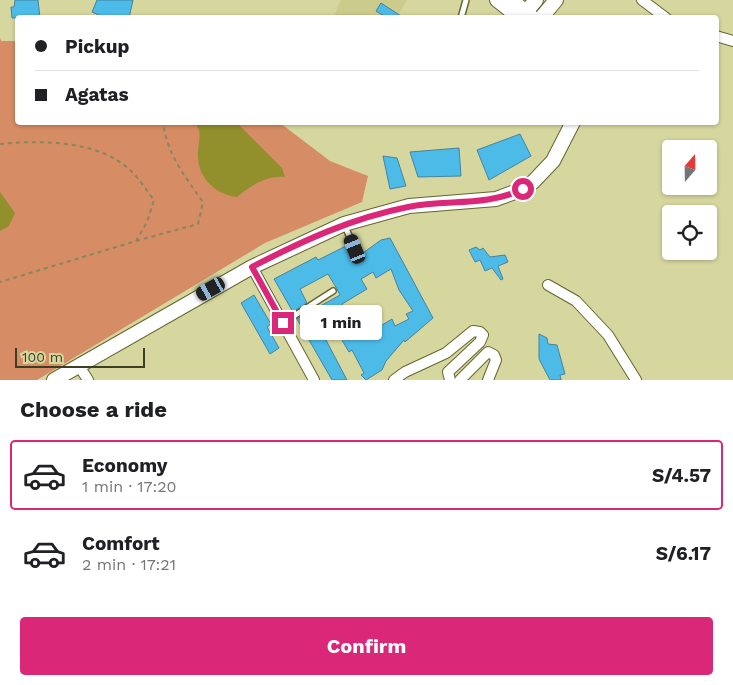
<!DOCTYPE html>
<meta charset="utf-8">
<style>
body{margin:0;font-family:"Work Sans",sans-serif;background:#f6f6f6;color:#202124;height:100vh;display:flex;flex-direction:column;font-size:19px;white-space:nowrap}
*{box-sizing:border-box;margin:0}
p{font-size:16px;color:#757577}
.icon{flex:none;width:28px;height:28px;fill:none;stroke:currentColor;stroke-width:2;stroke-linecap:round;stroke-linejoin:round}
.map{position:relative;height:380px;overflow:hidden}
.panel{display:flex;flex-direction:column;background:#fff;flex:1}
.panel>*{flex:none}
.guide{position:absolute;left:15px;top:15px;width:704px;height:110px;border-radius:5px;box-shadow:0 1px 4px #0004;display:grid;align-content:center;height:110px;padding:0 20px;background:#fff}
.needle{width:32px;rotate:20deg}
.tools{position:absolute;left:662px;top:140px;display:grid;gap:10px}
.tools a{display:grid;place-items:center;width:55px;height:55px;border-radius:5px;background:#fff;box-shadow:0 1px 4px #0004;font-size:25px}
.scale{position:absolute;left:15px;bottom:12px;width:130px;box-sizing:border-box;padding-left:5px;border:2px solid #3d3e26;border-top:0;font-size:14px;line-height:18px;white-space:nowrap;color:#3d3e26;-webkit-text-stroke:4px #d6d79e;paint-order:stroke}
.end{position:absolute;width:22px;height:22px;margin:-11px;border:6px solid #db2777;background:#fff;box-shadow:0 0 0 2px #fff}
.from{border-radius:50%}
.bubble{position:absolute;height:35px;border-radius:5px;background:#fff;box-shadow:0 1px 4px #0004;font-size:16px;font-weight:700;line-height:35px;text-align:center}
.car{position:absolute;width:15px;height:30px;margin:-15px -8px;border-radius:6px;box-shadow:0 0 4px 1px #0007;background:linear-gradient(#222 24%,#8ab4d8 0 40%,#222 0 76%,#8ab4d8 0 86%,#222 0)}
.guide b{display:flex;align-items:center;gap:18px;height:48px;font-size:19px}
.guide b+b{border-top:1px solid #e0e0e0}
.guide i{width:12px;height:12px;background:#202124}
ul{padding:0;list-style:none}
li{display:flex;align-items:center;gap:15px;height:70px;margin:0 10px 8px;padding:0 10px;border:2px solid transparent;border-radius:5px}
li div{flex:1}
li b{display:block;font-size:19px}
li em{font-style:normal;font-weight:700}
li.on{border-color:#db2777}
li>.icon{width:45px;height:45px;stroke-width:1.5}
h2{padding:0 20px;font-size:22px;line-height:60px}
.cta{display:flex;gap:10px;margin-top:auto;padding:10px 20px}
.cta a{flex:1;height:58px;border-radius:5px;background:#db2777;color:#fff;font-size:20px;font-weight:700;line-height:58px;text-align:center}
.map>svg:first-child{display:block}
.built{fill:#cbcc8b}
.green{fill:#d68c65}
.water{fill:#91902d}
.building{fill:#4cbbe8;stroke:#47839e;fill-rule:evenodd}
.lines{fill:none;stroke-linecap:round;stroke-linejoin:round}
.lane-casing{stroke:#656530;stroke-width:8}
.street-casing{stroke:#656530;stroke-width:12}
.secondary-casing{stroke:#656530;stroke-width:16}
.path{stroke:#86875f;stroke-width:2;stroke-dasharray:4 4;stroke-linecap:butt}
.lane{stroke:#fff;stroke-width:5}
.street{stroke:#fff;stroke-width:10}
.secondary{stroke:#fff;stroke-width:14}
.route{stroke:#db2777;stroke-width:6}
</style>
<div class="map">
<svg width="733" height="380" viewBox="0 0 733 380">
<rect width="100%" height="100%" fill="#d6d79e"/>
<path class="built" d="M341,0H407L397,17L333,18Z"/>
<path class="green" d="M0,37L1,41H17L18,122L280,123L330,161L368,176L362,202L265,243L37,380H0Z"/>
<g class="water">
<path d="M195,123H237L282,168L285,177C267,175 250,186 237,197C216,195 198,178 198,156C197,142 204,135 195,123Z"/>
<path d="M0,192L15,213L9,226L0,231Z"/>
</g>
<g class="building">
<path d="M15,0H38L40,18H12L11,7H14Z"/>
<path d="M97,0H133L129,18H98L99,15L92,12Z"/>
<path d="M381,3L404,18H387L376,11Z"/>
<path d="M520,134L531,156L489,180L477,150Z"/>
<path d="M459,148L461,176L418,177L410,152Z"/>
<path d="M383,156L397,158L406,186L390,189Z"/>
<path d="M390,238L433,318L405,342L404,340L386,361L382,370L366,380L361,375L364,373L352,350L349,352L339,335L342,333L332,316L317,323L347,380H332L297,319L340,295L337,289L328,274L300,289L307,303L293,312L274,279L316,257L318,260L348,245L356,258L381,240ZM391,269L399,290L413,311L406,314L409,319L395,326L392,319L359,339L350,322L352,321L342,304L367,289L361,279L373,272L376,278Z"/>
<path d="M476,247L480,250L483,248L490,257L505,255L508,262L498,266L503,279L501,280L492,268L485,271L480,260L475,262L469,250Z"/>
<path d="M254,295L271,324L267,327L279,348L270,354L241,303Z"/>
<path d="M539,334L547,338L548,344L557,345L565,374L560,375L561,380H550L539,359Z"/>
</g>
<g class="lines">
<g class="lane-casing">
<g id="lane">
<path d="M461,18L466,0"/>
<path d="M344,224L355,249"/>
<path d="M283,323L333,291"/>
</g>
</g>
<g class="street-casing">
<g id="street">
<path d="M642,0L666,18"/>
<path d="M716,36L733,41"/>
<path d="M252,267L314,380"/>
<path d="M548,285L576,301L608,335L636,380"/>
<path d="M79,366L88,380"/>
<path d="M394,380L405,372L446,353L473,331L480,332L483,335L480,342L448,372L450,380"/>
<path d="M460,380L488,352L494,355L496,360L488,380"/>
</g>
</g>
<g class="secondary-casing">
<g id="secondary">
<path d="M497,0L520,18"/>
<path d="M514,2L533,18"/>
<path d="M521,18L536,0"/>
<path d="M541,18L556,0"/>
<path d="M54,380L252,267L344,224L409,206L496,199L523,189L533,182L553,161L573,122"/>
</g>
</g>
<g class="path">
<path d="M0,144C41,140 98,140 130,170C139,178 146,190 154,200L147,222L136,241L0,282"/>
<path d="M136,241L198,224L203,202C185,177 167,154 163,122"/>
</g>
<use href="#lane" class="lane"/>
<use href="#street" class="street"/>
<use href="#secondary" class="secondary"/>
</g>
<g class="lines">
<path class="route" d="M283,323L252,267C302,241 352,218 408,207C447,199 486,207 523,189"/>
</g>
</svg>
<div class="tools">
<a><svg class="needle" viewBox="-14 -14 28 28"><path d="M0-13l5 13h-10z" fill="#e53935"/><path d="M0 13l5-13h-10z" fill="#757577"/></svg></a>
<a><svg class="icon" aria-label="locate" viewBox="0 0 24 24"><circle cx="12" cy="12" r="6"/><path d="M12 2v4M12 18v4M2 12h4M18 12h4"/></svg></a>
</div>
<div class="scale">100 m</div>
<i class="end from" style="left:523px;top:189px"></i>
<i class="end" style="left:283px;top:323px"></i>
<div class="bubble" style="left:300px;top:305px;width:82px">1 min</div>
<i class="car" style="left:355px;top:249px;rotate:338deg"></i>
<i class="car" style="left:211px;top:289px;rotate:241deg"></i>
<div class="guide">
<b><i class="from"></i>Pickup</b>
<b><i></i>Agatas</b>
</div>
</div>
<section class="panel">
<h2>Choose a ride</h2>
<ul>
<li class="on"><svg class="icon" aria-label="car" viewBox="0 0 24 24"><path d="M5 17H2v-5l4-1 3-4h7l3 4 3 1v5h-3M9 17h6M6 11h13"/><circle cx="7" cy="17" r="2"/><circle cx="17" cy="17" r="2"/></svg><div><b>Economy</b><p>1 min · 17:20</p></div><em>S/4.57</em></li>
<li><svg class="icon" aria-label="car" viewBox="0 0 24 24"><path d="M5 17H2v-5l4-1 3-4h7l3 4 3 1v5h-3M9 17h6M6 11h13"/><circle cx="7" cy="17" r="2"/><circle cx="17" cy="17" r="2"/></svg><div><b>Comfort</b><p>2 min · 17:21</p></div><em>S/6.17</em></li>
</ul>
<div class="cta"><a>Confirm</a></div>
</section>
